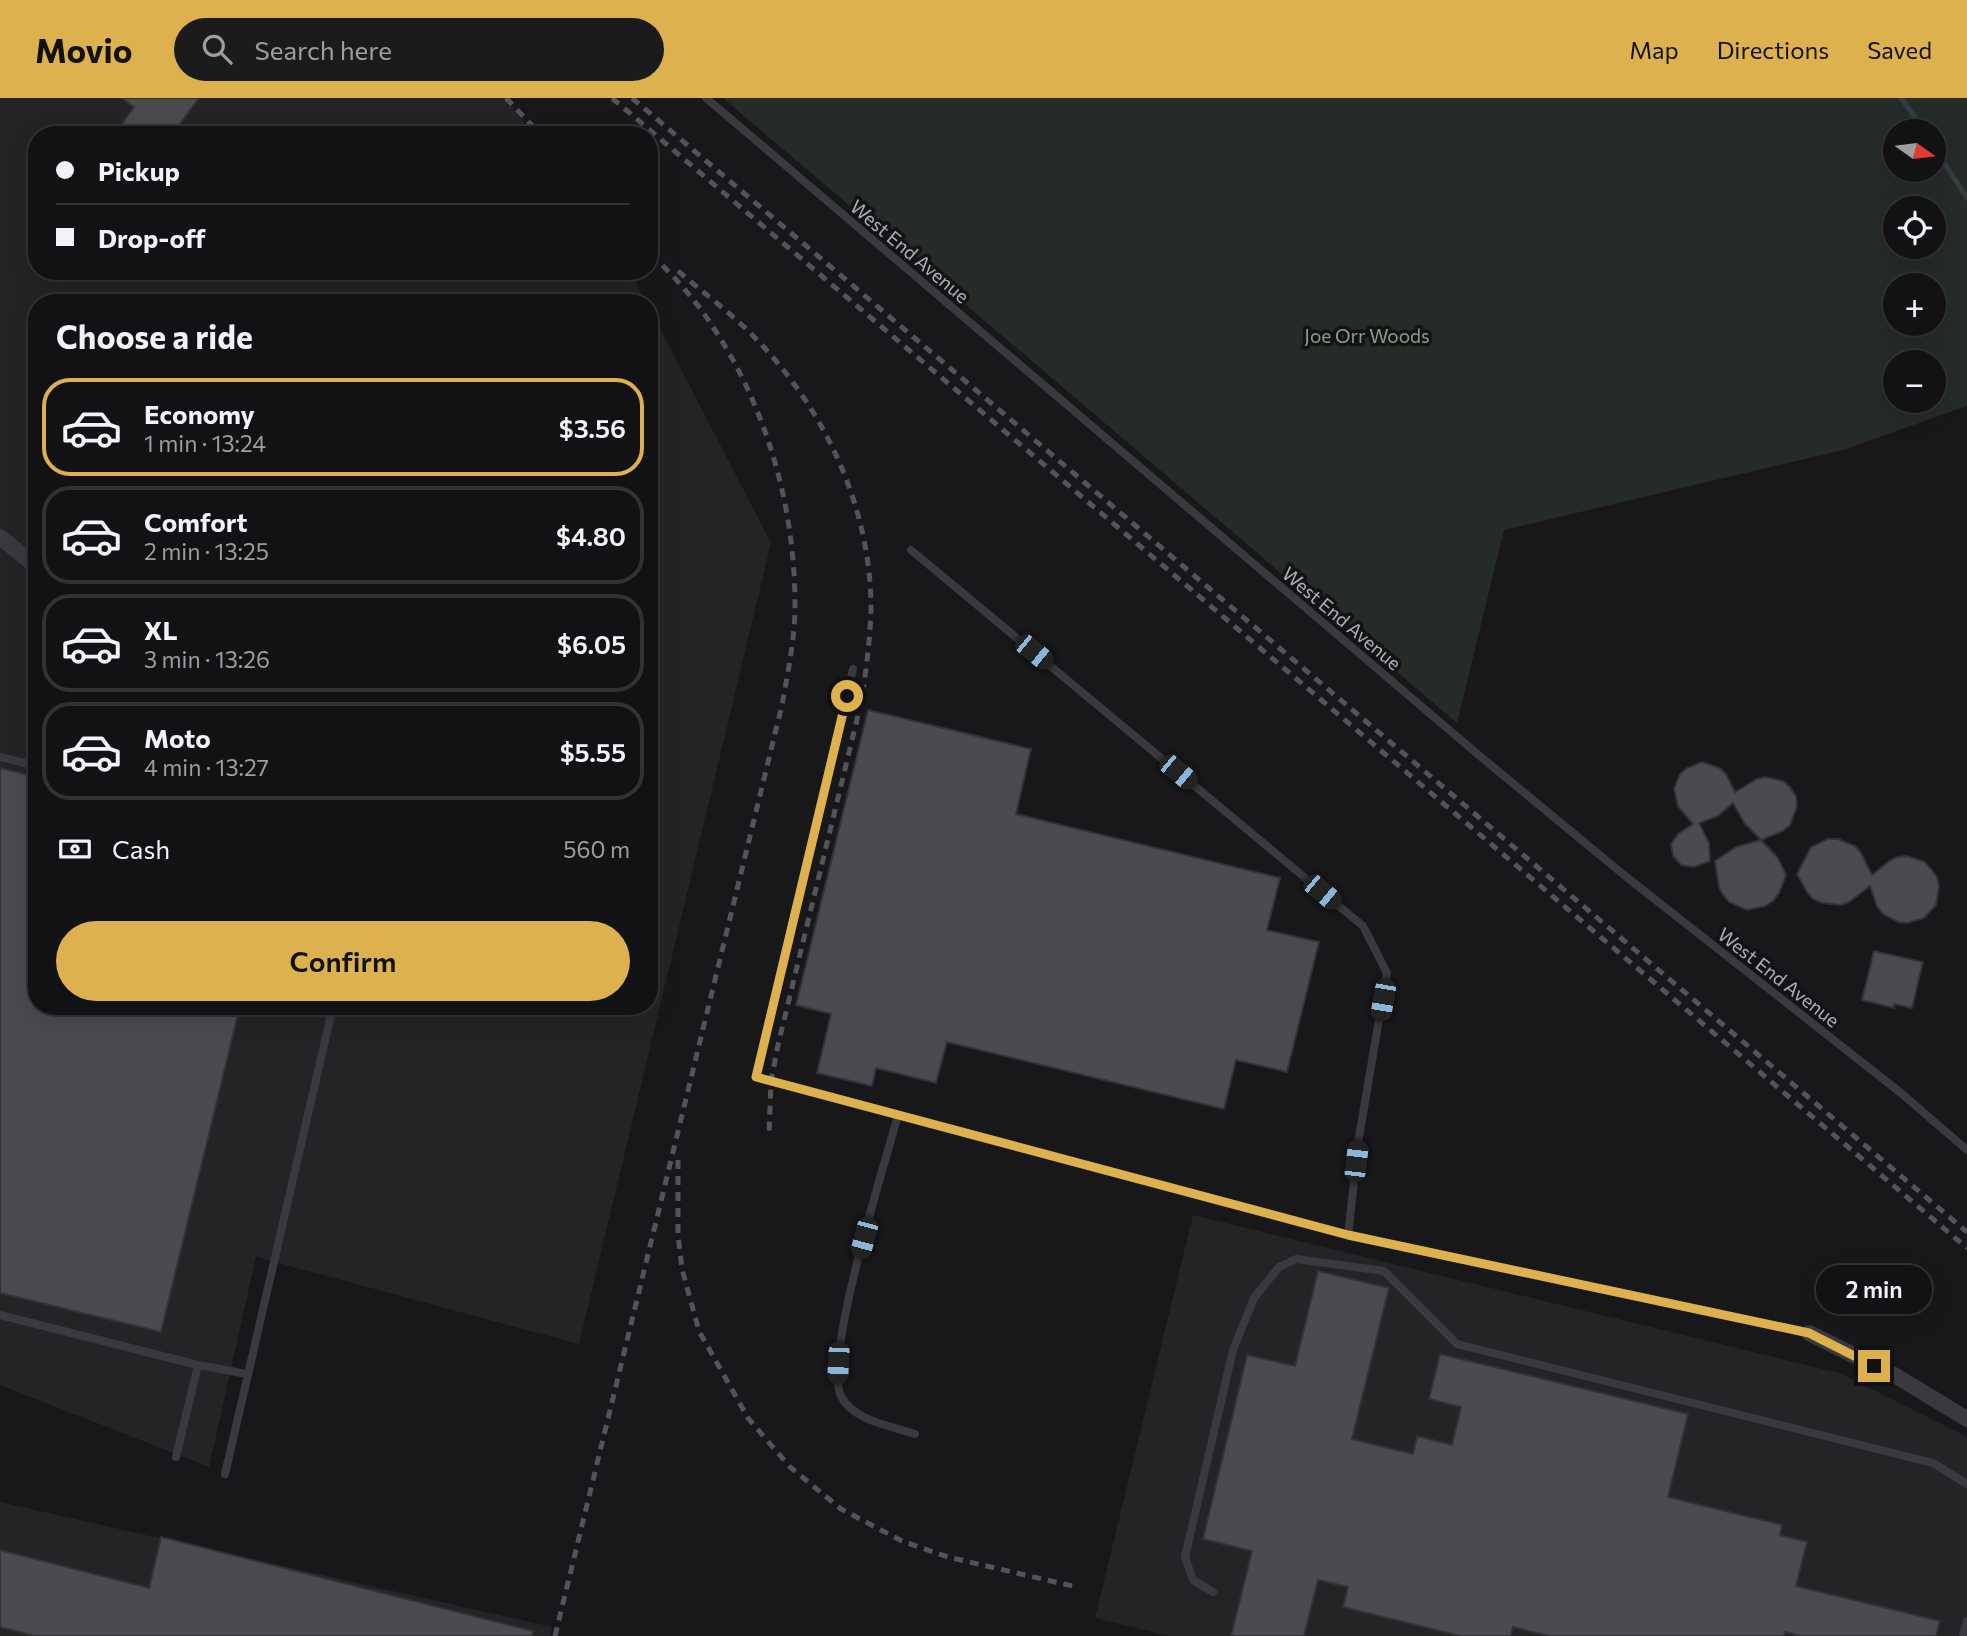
<!DOCTYPE html>
<meta charset="utf-8">
<style>
body{margin:0;font-family:Commissioner,sans-serif;background:#1b1b1d;color:#f1f3f6;height:100vh;display:flex;flex-direction:column;font-size:26px;white-space:nowrap}
*{box-sizing:border-box;margin:0}
p{font-size:23px;color:#9c9ea0}
.icon{flex:none;width:38px;height:38px;fill:none;stroke:currentColor;stroke-width:2;stroke-linecap:round;stroke-linejoin:round}
.map{position:relative;flex:1;overflow:hidden}
.panel{position:absolute;left:28px;top:196px;width:630px;height:721px;display:flex;flex-direction:column;background:#121214;border-radius:28px;box-shadow:0 7px 28px #0002,0 0 0 2px #313234}
.panel>*{flex:none}
.hud{position:absolute;left:28px;top:28px;width:630px;height:154px;border-radius:28px;box-shadow:0 7px 28px #0002,0 0 0 2px #313234;display:grid;align-content:center;height:154px;padding:0 28px;background:#121214}
.needle{width:46px;rotate:104deg}
.tools{position:absolute;left:1883px;top:21px;display:grid;gap:14px}
.tools a{display:grid;place-items:center;width:63px;height:63px;border-radius:50%;background:#121214;box-shadow:0 7px 28px #0002,0 0 0 2px #313234;font-size:35px}
.end{position:absolute;width:32px;height:32px;margin:-16px;border:9px solid #dcb14e;background:#111;box-shadow:0 0 0 4px #111}
.from{border-radius:50%}
.bubble{position:absolute;height:49px;border-radius:24px;background:#121214;box-shadow:0 7px 28px #0002,0 0 0 2px #313234;font-size:23px;font-weight:600;line-height:49px;text-align:center}
.car{position:absolute;width:21px;height:42px;margin:-21px -10px;border-radius:9px;box-shadow:0 0 5px 2px #0007;background:linear-gradient(#222 24%,#8ab4d8 0 40%,#222 0 76%,#8ab4d8 0 86%,#222 0)}
.hud b{display:flex;align-items:center;gap:24px;height:66px;font-size:26px}
.hud b+b{border-top:2px solid #313234}
.hud i{width:18px;height:18px;background:#f1f3f6}
ul{padding:0;list-style:none}
li{display:flex;align-items:center;gap:21px;height:98px;margin:0 14px 10px;padding:0 14px;border:4px solid #313234;border-radius:28px}
li div{flex:1}
li b{display:block;font-size:26px}
li em{font-style:normal;font-weight:600}
li.selected{border-color:#dcb14e}
li>.icon{width:63px;height:63px;stroke-width:1.5}
h2{padding:0 28px;font-size:32px;line-height:84px}
.pay{display:flex;align-items:center;gap:18px;height:77px;padding:0 28px;font-size:26px}
.pay p{margin-inline-start:auto}
.action{display:flex;gap:14px;margin-top:auto;padding:14px 28px}
.action a{flex:1;height:80px;border-radius:42px;background:#dcb14e;color:#111;font-size:28px;font-weight:600;line-height:80px;text-align:center}
header{display:flex;align-items:center;gap:42px;box-sizing:border-box;height:98px;padding:0 35px;background:#dcb14e;color:#111}
header strong{font-size:33px}
nav{display:flex;gap:38px;margin-inline-start:auto;font-size:24px}
.search{width:490px;height:63px;background:#1b1b1d;display:flex;align-items:center;gap:18px;box-sizing:border-box;padding:0 24px;border-radius:38px;color:#9c9ea0;font-size:26px}
.map>svg:first-child{display:block}
.built{fill:#242427}
.green{fill:#252b26;fill-rule:evenodd}
.lines{fill:none;stroke-linecap:round;stroke-linejoin:round}
.stream{stroke:#353c43;stroke-width:5}
.building{fill:#4a4b4f;stroke:#333336;stroke-width:2}
.service{stroke:#3a3a3e;stroke-width:8}
.minor{stroke:#3a3a3e;stroke-width:16}
.rail{stroke:#535459;stroke-width:5;stroke-dasharray:9 7;stroke-linecap:butt}
.route{stroke:#dcb14e;stroke-width:9}
.labels{text-anchor:middle;dominant-baseline:central;stroke-width:7;stroke-linejoin:round;paint-order:stroke}
.street-label{font-size:19px;fill:#acafb8;stroke:#131315}
.park-label{font-size:19px;fill:#86a088;stroke:#131315}
</style>
<header>
<strong>Movio</strong>
<div class="search"><svg class="icon" aria-label="search" viewBox="0 0 24 24"><circle cx="10" cy="10" r="6"/><path d="M15 15l6 6"/></svg>Search here</div>
<nav><a>Map</a><a>Directions</a><a>Saved</a></nav>
</header>
<div class="map">
<svg width="1967" height="1538" viewBox="0 0 1967 1538">
<rect width="100%" height="100%" fill="#18181a"/>
<g class="built">
<path d="M0,0H506L533,37H37V173H629L647,205H37V908H649V209L771,445L579,1246L256,1159L209,1369L0,1287Z"/>
<path d="M1193,1117L1839,1275L1967,1339V1538H1169L1095,1520Z"/>
<path d="M0,1404L552,1529L550,1538H0Z"/>
</g>
<path class="green" d="M723,0H1967V308L1843,352L1504,432L1457,625ZM1895,33H1934V72H1895ZM1895,110H1934V149H1895ZM1895,187H1934V226H1895ZM1895,264H1934V303H1895Z"/>
<g class="lines">
<g class="stream">
<path d="M1901,0L1925,33"/>
<path d="M1934,49L1967,100"/>
</g>
</g>
<g class="building">
<path d="M122,0H199L172,37H127L119,30L134,9Z"/>
<path d="M868,612L1031,651L1016,716L1280,780L1267,832L1319,844L1287,974L1236,962L1224,1011L947,944L936,985L876,970L872,988L817,975L831,916L796,907Z"/>
<path d="M1702,664L1720,670L1726,676L1735,694L1757,681L1765,679L1783,683L1790,689L1796,698L1797,708L1790,727L1783,733L1761,742L1745,726L1733,705L1718,718L1699,725L1709,745L1710,763L1694,769L1681,767L1673,758L1671,746L1678,736L1693,726L1678,708L1674,691L1680,676L1687,670Z"/>
<path d="M0,670L37,679V908H240L161,1234L0,1195Z"/>
<path d="M1828,741H1838L1855,748L1861,755L1872,777L1888,764L1897,759L1907,758L1925,764L1937,779L1939,789L1936,807L1924,820L1907,825L1898,824L1883,816L1877,808L1870,788L1849,804L1841,807L1822,805L1813,801L1807,794L1797,776L1811,749Z"/>
<path d="M1761,742L1778,760L1786,777L1779,795L1773,803L1765,808L1747,812L1729,804L1723,797L1719,789L1715,763L1736,749Z"/>
<path d="M1874,853L1923,864L1912,910L1894,906V910L1862,902Z"/>
<path d="M1318,1173L1389,1190L1352,1341L1413,1356L1417,1338L1452,1347L1461,1309L1429,1301L1440,1256L1688,1316L1668,1399L1782,1427L1780,1437L1807,1444L1796,1488L1940,1523L1936,1538H1800L1785,1534L1784,1538H1549L1513,1529L1511,1538H1460L1343,1509L1348,1489L1318,1482L1304,1538H1231L1252,1453L1203,1441L1247,1257L1295,1268Z"/>
<path d="M161,1439L533,1533L532,1538H35L0,1529V1452L149,1490Z"/>
</g>
<g class="lines">
<g class="service">
<path d="M706,0L1481,659L1624,777L1901,995L1967,1052"/>
<path d="M911,452L1363,828L1387,875L1359,1039L1348,1137"/>
<path d="M853,571L756,979L1348,1137L1809,1235"/>
<path d="M0,659L37,668"/>
<path d="M898,1017C885,1066 823,1259 841,1298C853,1323 892,1328 915,1336"/>
<path d="M0,1217L198,1267"/>
<path d="M176,1359L198,1267L247,1276"/>
<path d="M225,1376L333,908"/>
<path d="M1213,1494L1193,1482L1185,1459L1233,1252L1254,1200L1279,1169L1296,1161L1384,1173L1457,1246L1933,1365L1967,1386"/>
<path d="M1963,1538L1967,1523"/>
</g>
<g class="minor">
<path d="M0,439L37,469"/>
<path d="M1809,1235L1896,1278L1967,1321"/>
</g>
<g class="rail">
<path d="M506,0L541,37"/>
<path d="M612,0L1967,1150"/>
<path d="M632,0L1967,1134"/>
<path d="M678,173C700,192 723,209 743,228C820,301 871,404 871,511C870,543 866,574 861,605L778,947L771,983L769,1038"/>
<path d="M678,1062V1137L682,1171L699,1233L748,1320L790,1369L841,1411L902,1443L948,1459L1077,1489"/>
<path d="M555,1538L782,607C788,574 795,540 795,507C795,401 762,294 699,209C684,189 666,171 649,153"/>
</g>
</g>
<g class="lines">
<path class="route" d="M847,598L756,979L1348,1137L1809,1235L1874,1268"/>
</g>
<g class="labels">
<g class="street-label">
<text transform="translate(910 153) rotate(40)">West End Avenue</text>
<text transform="translate(1342 520) rotate(40)">West End Avenue</text>
<text transform="translate(1779 879) rotate(38)">West End Avenue</text>
</g>
<g class="park-label">
<text x="1367" y="237">Joe Orr Woods</text>
</g>
</g>
</svg>
<div class="tools">
<a><svg class="needle" viewBox="-14 -14 28 28"><path d="M0-13l5 13h-10z" fill="#e53935"/><path d="M0 13l5-13h-10z" fill="#9c9ea0"/></svg></a>
<a><svg class="icon" aria-label="locate" viewBox="0 0 24 24"><circle cx="12" cy="12" r="6"/><path d="M12 2v4M12 18v4M2 12h4M18 12h4"/></svg></a>
<a>+</a>
<a>−</a>
</div>
<i class="end from" style="left:847px;top:598px"></i>
<i class="end" style="left:1874px;top:1268px"></i>
<div class="bubble" style="left:1816px;top:1167px;width:116px">2 min</div>
<i class="car" style="left:1034px;top:554px;rotate:129deg"></i>
<i class="car" style="left:1178px;top:674px;rotate:130deg"></i>
<i class="car" style="left:1322px;top:794px;rotate:130deg"></i>
<i class="car" style="left:1383px;top:902px;rotate:190deg"></i>
<i class="car" style="left:1356px;top:1063px;rotate:7deg"></i>
<i class="car" style="left:864px;top:1140px;rotate:195deg"></i>
<i class="car" style="left:838px;top:1265px;rotate:183deg"></i>
<div class="hud">
<b><i class="from"></i>Pickup</b>
<b><i></i>Drop-off</b>
</div>
<section class="panel">
<h2>Choose a ride</h2>
<ul>
<li class="selected"><svg class="icon" aria-label="car" viewBox="0 0 24 24"><path d="M5 17H2v-5l4-1 3-4h7l3 4 3 1v5h-3M9 17h6M6 11h13"/><circle cx="7" cy="17" r="2"/><circle cx="17" cy="17" r="2"/></svg><div><b>Economy</b><p>1 min · 13:24</p></div><em>$3.56</em></li>
<li><svg class="icon" aria-label="car" viewBox="0 0 24 24"><path d="M5 17H2v-5l4-1 3-4h7l3 4 3 1v5h-3M9 17h6M6 11h13"/><circle cx="7" cy="17" r="2"/><circle cx="17" cy="17" r="2"/></svg><div><b>Comfort</b><p>2 min · 13:25</p></div><em>$4.80</em></li>
<li><svg class="icon" aria-label="car" viewBox="0 0 24 24"><path d="M5 17H2v-5l4-1 3-4h7l3 4 3 1v5h-3M9 17h6M6 11h13"/><circle cx="7" cy="17" r="2"/><circle cx="17" cy="17" r="2"/></svg><div><b>XL</b><p>3 min · 13:26</p></div><em>$6.05</em></li>
<li><svg class="icon" aria-label="car" viewBox="0 0 24 24"><path d="M5 17H2v-5l4-1 3-4h7l3 4 3 1v5h-3M9 17h6M6 11h13"/><circle cx="7" cy="17" r="2"/><circle cx="17" cy="17" r="2"/></svg><div><b>Moto</b><p>4 min · 13:27</p></div><em>$5.55</em></li>
</ul>
<div class="pay"><svg class="icon" aria-label="cash" viewBox="0 0 24 24"><path d="M3 7h18v10H3z"/><circle cx="12" cy="12" r="2"/></svg>Cash<p>560 m</p></div>
<div class="action"><a>Confirm</a></div>
</section>
</div>
